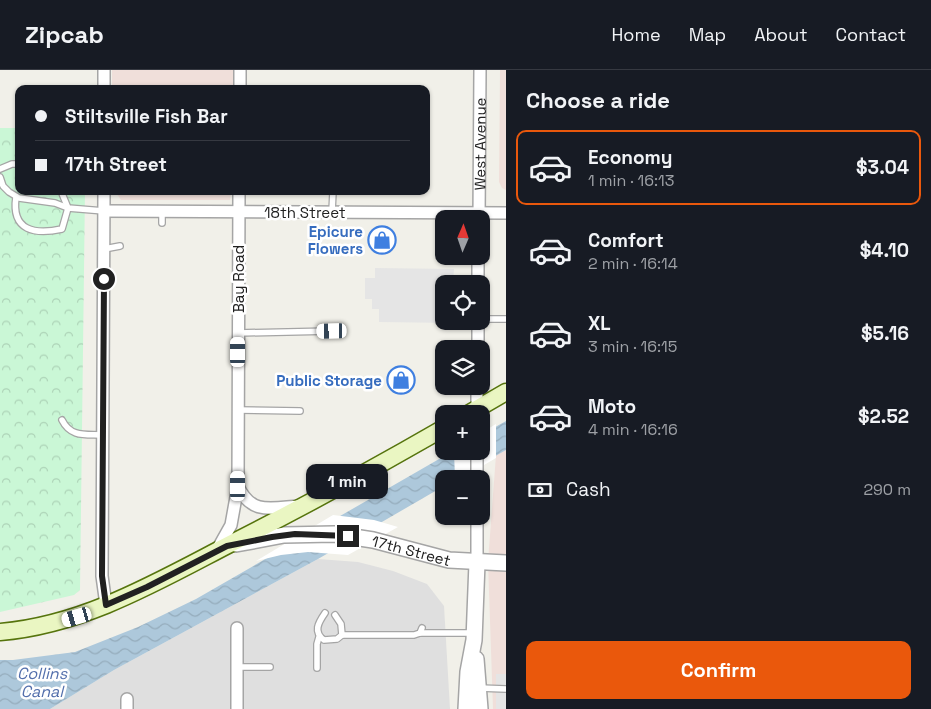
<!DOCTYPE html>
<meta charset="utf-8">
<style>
body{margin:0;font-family:"Space Grotesk",sans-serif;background:#242831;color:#f1f3f6;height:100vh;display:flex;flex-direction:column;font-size:19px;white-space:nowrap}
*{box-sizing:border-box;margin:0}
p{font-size:16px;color:#9ea1a6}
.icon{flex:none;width:28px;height:28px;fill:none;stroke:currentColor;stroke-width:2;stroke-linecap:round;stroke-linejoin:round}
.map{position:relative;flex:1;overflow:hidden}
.drawer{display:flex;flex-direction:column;background:#171b24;width:425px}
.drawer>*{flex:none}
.banner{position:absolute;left:15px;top:15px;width:415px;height:110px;border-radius:10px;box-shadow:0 1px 4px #0004;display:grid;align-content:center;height:110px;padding:0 20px;background:#171b24}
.needle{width:32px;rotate:2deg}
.tools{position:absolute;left:435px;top:140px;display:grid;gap:10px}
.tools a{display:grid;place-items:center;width:55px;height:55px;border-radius:10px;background:#171b24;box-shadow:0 1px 4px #0004;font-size:25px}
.end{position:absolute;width:22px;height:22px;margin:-11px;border:6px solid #212121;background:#fff;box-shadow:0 0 0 2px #fff}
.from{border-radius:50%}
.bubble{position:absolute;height:35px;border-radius:10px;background:#171b24;box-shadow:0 1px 4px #0004;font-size:16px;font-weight:700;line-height:35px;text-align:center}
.car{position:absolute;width:15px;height:30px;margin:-15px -8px;border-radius:6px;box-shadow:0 0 4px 1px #0007;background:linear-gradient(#fff 24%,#345 0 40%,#fff 0 76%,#345 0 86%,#fff 0)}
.banner b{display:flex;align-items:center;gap:18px;height:48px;font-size:19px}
.banner b+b{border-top:1px solid #363941}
.banner i{width:12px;height:12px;background:#f1f3f6}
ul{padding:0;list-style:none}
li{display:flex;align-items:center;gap:15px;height:75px;margin:0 10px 8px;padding:0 10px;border:2px solid transparent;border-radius:10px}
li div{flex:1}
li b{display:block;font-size:19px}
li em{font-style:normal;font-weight:700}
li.selected{border-color:#ea580c}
li>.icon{width:45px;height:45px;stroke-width:1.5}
h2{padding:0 20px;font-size:22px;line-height:60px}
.pay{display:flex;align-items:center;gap:12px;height:55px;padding:0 20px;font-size:19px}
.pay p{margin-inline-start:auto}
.action{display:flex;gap:10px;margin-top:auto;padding:10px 20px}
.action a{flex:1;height:58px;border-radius:10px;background:#ea580c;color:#fff;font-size:20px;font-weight:700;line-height:58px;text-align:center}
header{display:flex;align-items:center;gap:30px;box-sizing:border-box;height:70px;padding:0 25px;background:#171b24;border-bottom:1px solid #363941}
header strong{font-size:24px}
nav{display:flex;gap:28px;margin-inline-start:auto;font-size:18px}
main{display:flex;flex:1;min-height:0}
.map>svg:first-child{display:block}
.residential{fill:#dfdfdf}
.commercial{fill:#f0dfda}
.park{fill:url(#park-crowns)}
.parking{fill:#e5e5e5}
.water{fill:url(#water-waves)}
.pier{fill:#fff}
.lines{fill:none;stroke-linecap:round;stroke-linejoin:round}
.service-casing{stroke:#a5a5a5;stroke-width:8}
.minor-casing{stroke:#a5a5a5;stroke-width:14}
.tertiary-casing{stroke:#a5a5a5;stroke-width:18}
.secondary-casing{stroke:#56740d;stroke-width:19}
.service{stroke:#fff;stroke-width:5.5}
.minor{stroke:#fff;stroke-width:11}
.tertiary{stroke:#fff;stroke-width:15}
.secondary{stroke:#eaf6c2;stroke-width:16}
.route{stroke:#212121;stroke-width:6}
.labels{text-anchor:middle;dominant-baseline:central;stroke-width:5;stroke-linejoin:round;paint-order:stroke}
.street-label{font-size:15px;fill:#212121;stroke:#fff}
.shop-label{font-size:15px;font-weight:bold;fill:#366cbe;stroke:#fff;text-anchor:end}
.water-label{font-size:16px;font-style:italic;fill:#536fac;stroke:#fff}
</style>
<header>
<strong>Zipcab</strong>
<nav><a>Home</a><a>Map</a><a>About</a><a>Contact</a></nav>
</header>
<main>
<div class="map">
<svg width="506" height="639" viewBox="0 0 506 639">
<defs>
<pattern id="park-crowns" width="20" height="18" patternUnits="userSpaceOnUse" patternTransform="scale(1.25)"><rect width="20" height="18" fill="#caf7d6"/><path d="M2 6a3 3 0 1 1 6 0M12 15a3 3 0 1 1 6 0" fill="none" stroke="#add3b7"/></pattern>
<pattern id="water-waves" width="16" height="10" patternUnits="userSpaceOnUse" patternTransform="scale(1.25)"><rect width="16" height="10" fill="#adc8db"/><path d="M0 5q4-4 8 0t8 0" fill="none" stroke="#95acbc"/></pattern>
</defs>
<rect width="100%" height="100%" fill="#f1f0e9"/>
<path class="residential" d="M318,489L358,492L393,501L427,514L444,536L450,639H50L114,600Z"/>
<g class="commercial">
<path d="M112,0H234L233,19H112Z"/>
<path d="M500,0H506V120L502,118L499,112Z"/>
<path d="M115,121H231L230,130H121Z"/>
<path d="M506,380V639H493L488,492L496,385Z"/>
</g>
<path class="park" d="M0,58H19V121H85L80,520L74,525L0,542Z"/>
<g class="parking">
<path d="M375,198L454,199L453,214H444V251H453V253L379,252V239H372V229H365V208H375Z"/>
<rect x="496" y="604" width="10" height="35"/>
</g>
<path class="water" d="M506,351V380L455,409H444V416L318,489L114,600L50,639H0V590H13L75,582L138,557L196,529L453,381H481V365Z"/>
<g class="pier">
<path d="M496,354V388L460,409H455L454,381H481V363Z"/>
<path d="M333,445L374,450L398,457L348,485L308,482L281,485L256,491Z"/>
</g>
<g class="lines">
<g class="service-casing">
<g id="service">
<path d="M0,99L12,94H19"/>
<path d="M0,107L3,116L9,122L19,128L55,133L68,138L104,141"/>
<path d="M16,127C11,161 35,165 62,159L68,138L61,121"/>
<path d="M332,142L333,121"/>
<path d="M162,153V141"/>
<path d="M104,179L120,176"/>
<path d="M481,249H506"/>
<path d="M238,263L332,261"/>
<path d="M238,340L300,341"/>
<path d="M62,350C71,368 86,364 103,365"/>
<path d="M325,543C318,553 313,562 324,570L337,569L342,565L341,554L335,545"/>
<path d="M420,563H472"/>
<path d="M342,565H414L420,563L422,558"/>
<path d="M237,597H270"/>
<path d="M317,598V574L319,567"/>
<path d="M479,618L506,619"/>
</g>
</g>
<g class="minor-casing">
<g id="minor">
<path d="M104,19V0"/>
<path d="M240,19V0"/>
<path d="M104,121L102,506L106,535"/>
<path d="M104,141L506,143"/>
<path id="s1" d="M479,149L480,0"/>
<path d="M478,214V186"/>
<path d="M478,279V251"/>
<path d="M477,344V316"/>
<path d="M477,381V409"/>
<path d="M238,416C251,445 271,438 298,436"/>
<path d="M477,446V493"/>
<path d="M217,480L231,455L238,416L239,121"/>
<path d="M127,639V629"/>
<path d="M237,639V558"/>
</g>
</g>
<g class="tertiary-casing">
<g id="tertiary">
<path id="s2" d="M236,474L284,465L334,464L373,470L449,490L506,493"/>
<path d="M476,589L480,639"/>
<path d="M466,639L468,602L474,570L477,493"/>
</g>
</g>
<g class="secondary-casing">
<g id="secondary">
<path d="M468,344L506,322"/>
<path d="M0,562C83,555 155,513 228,475C301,438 373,399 444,358"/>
</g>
</g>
<use href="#service" class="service"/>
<use href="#minor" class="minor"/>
<use href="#tertiary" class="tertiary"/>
<use href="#secondary" class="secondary"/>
</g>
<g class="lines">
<path class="route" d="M104,209L102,506L106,535L147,517L227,476L272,467L295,464L348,466"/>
</g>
<defs>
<g id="shop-ring" transform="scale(1.4375)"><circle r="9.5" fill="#fff" stroke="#3f7fe0" stroke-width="1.5"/><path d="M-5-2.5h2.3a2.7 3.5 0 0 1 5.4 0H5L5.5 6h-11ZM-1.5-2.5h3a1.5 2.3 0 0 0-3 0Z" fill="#3f7fe0"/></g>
</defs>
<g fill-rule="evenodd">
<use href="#shop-ring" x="382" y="170"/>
<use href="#shop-ring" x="401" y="310"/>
</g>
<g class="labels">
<g class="street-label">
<text stroke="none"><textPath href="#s1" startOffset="75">West Avenue</textPath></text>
<text x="305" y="142">18th Street</text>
<text transform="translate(238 209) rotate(-90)">Bay Road</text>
<text stroke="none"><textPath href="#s2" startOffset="178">17th Street</textPath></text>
</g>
<g class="shop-label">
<text x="363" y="161">Epicure<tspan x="363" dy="17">Flowers</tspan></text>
<text x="382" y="310">Public Storage</text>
</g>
<g class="water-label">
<text x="42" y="603">Collins<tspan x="42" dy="18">Canal</tspan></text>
</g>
</g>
</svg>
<div class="tools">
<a><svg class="needle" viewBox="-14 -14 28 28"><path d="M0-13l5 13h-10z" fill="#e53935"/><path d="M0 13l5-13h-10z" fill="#9ea1a6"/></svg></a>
<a><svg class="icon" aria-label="locate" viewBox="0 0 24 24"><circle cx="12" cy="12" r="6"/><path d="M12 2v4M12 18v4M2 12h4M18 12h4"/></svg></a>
<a><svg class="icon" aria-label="layers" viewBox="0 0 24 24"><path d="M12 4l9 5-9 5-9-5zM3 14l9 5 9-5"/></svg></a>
<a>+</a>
<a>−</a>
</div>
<i class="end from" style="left:104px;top:209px"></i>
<i class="end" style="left:348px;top:466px"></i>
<div class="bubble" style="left:306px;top:394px;width:82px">1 min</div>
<i class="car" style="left:332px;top:261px;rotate:269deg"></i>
<i class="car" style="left:238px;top:282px;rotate:0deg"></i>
<i class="car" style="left:238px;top:416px;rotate:0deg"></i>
<i class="car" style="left:77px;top:547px;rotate:254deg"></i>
<div class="banner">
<b><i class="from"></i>Stiltsville Fish Bar</b>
<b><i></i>17th Street</b>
</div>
</div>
<section class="drawer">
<h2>Choose a ride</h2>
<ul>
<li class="selected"><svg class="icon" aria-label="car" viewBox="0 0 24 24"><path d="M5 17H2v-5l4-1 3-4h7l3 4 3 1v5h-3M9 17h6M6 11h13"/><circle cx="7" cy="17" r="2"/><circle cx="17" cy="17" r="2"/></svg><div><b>Economy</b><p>1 min · 16:13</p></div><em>$3.04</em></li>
<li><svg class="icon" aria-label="car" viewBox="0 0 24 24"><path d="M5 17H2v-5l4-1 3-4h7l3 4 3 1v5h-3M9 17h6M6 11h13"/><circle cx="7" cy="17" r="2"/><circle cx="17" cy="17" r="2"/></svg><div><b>Comfort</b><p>2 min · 16:14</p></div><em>$4.10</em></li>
<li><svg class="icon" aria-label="car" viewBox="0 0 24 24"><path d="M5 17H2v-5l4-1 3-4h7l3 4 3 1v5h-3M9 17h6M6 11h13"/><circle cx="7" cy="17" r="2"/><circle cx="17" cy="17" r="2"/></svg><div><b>XL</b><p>3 min · 16:15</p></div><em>$5.16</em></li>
<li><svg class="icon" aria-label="car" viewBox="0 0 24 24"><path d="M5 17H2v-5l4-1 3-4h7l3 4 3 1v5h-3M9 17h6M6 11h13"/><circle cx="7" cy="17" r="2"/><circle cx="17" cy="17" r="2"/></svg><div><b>Moto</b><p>4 min · 16:16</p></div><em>$2.52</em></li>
</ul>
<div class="pay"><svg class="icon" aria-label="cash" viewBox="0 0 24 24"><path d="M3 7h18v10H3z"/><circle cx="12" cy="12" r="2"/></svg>Cash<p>290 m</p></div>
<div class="action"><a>Confirm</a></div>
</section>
</main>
